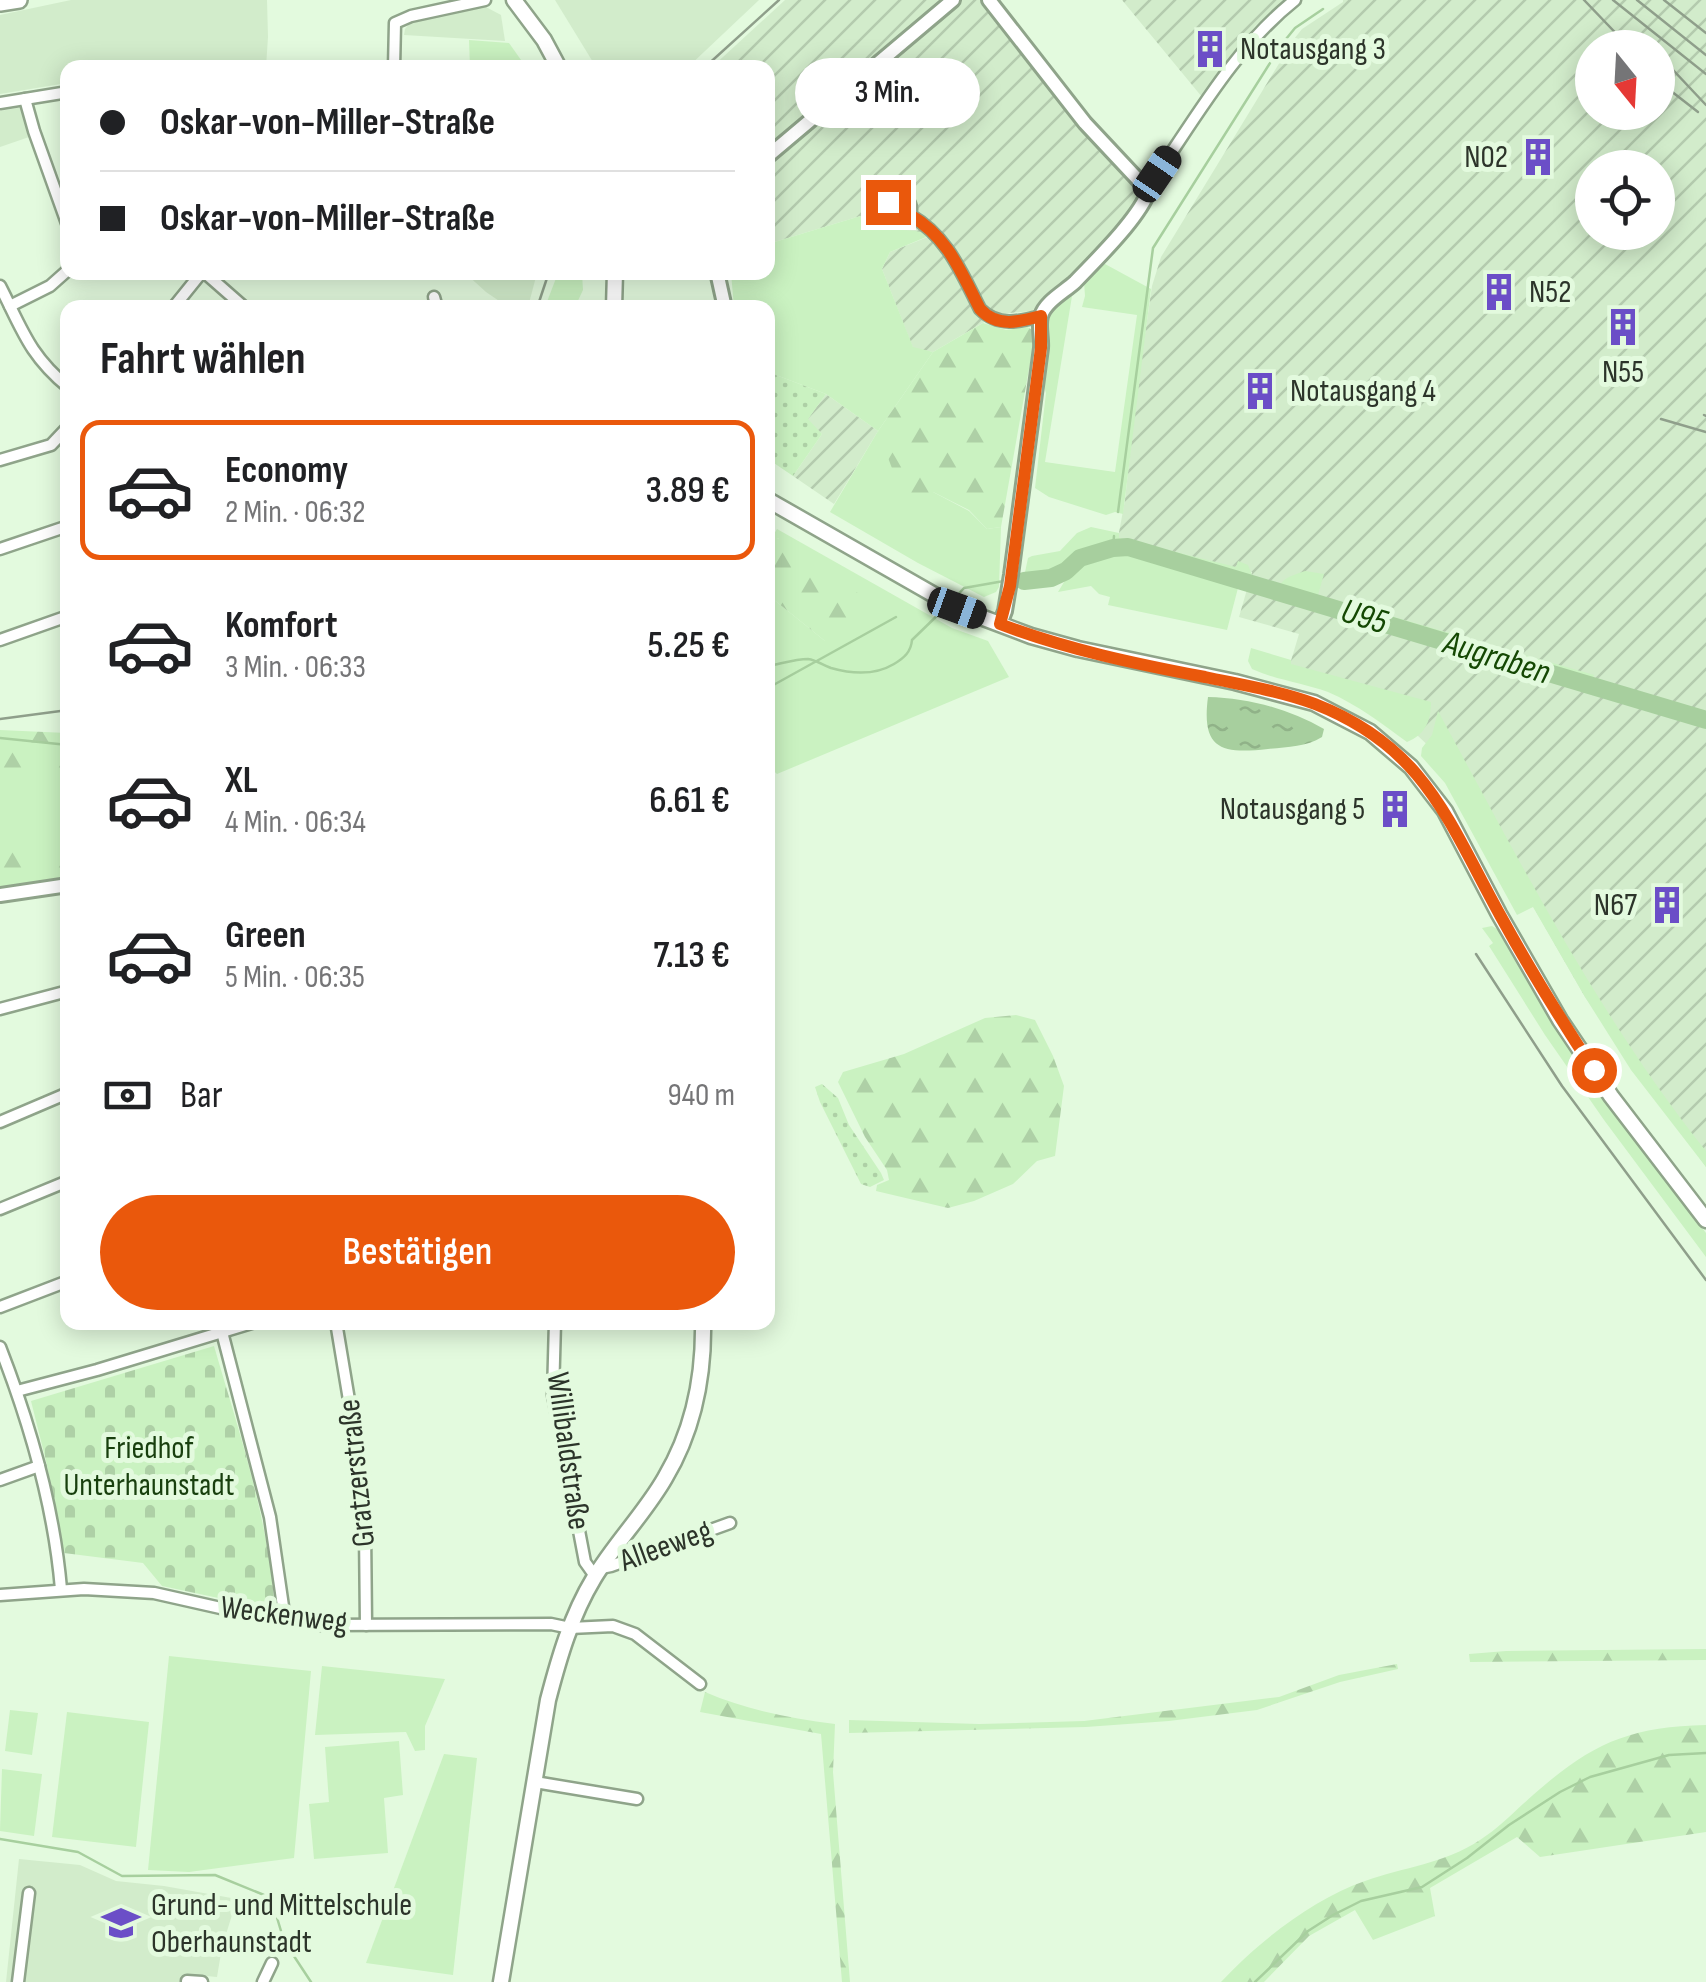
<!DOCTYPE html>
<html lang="de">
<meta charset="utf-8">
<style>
body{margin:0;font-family:"Sofia Sans Condensed",sans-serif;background:#f6f6f6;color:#202124;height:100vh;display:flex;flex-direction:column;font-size:38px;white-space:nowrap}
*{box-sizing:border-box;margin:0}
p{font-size:32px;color:#757577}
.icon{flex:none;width:55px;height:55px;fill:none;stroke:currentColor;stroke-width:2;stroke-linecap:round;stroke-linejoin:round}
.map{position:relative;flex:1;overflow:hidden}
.side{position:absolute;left:60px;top:300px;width:715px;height:1030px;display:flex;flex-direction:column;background:#fff;border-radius:20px;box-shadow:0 5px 25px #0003}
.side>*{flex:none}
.guide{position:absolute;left:60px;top:60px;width:715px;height:220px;border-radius:20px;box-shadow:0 5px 25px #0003;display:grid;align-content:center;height:220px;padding:0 40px;background:#fff}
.needle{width:65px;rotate:162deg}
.tools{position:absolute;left:1575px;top:30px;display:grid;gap:20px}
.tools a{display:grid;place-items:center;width:100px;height:100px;border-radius:50%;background:#fff;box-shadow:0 5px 25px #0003;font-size:50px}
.end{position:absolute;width:45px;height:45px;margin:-22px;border:12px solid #ea580c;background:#fff;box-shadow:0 0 0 5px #fff}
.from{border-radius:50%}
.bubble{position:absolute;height:70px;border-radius:35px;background:#fff;box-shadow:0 5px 25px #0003;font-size:32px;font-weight:600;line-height:70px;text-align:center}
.car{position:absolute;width:30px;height:60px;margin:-30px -15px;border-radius:12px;box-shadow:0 0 8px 2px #0007;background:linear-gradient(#222 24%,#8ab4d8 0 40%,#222 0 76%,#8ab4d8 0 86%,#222 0)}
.guide b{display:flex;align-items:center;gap:35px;height:95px;font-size:38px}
.guide b+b{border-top:2px solid #e0e0e0}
.guide i{width:25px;height:25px;background:#202124}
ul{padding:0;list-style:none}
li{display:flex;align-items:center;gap:30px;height:140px;margin:0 20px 15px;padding:0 20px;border:5px solid transparent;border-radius:20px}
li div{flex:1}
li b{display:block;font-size:38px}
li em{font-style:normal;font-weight:600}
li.active{border-color:#ea580c}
li>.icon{width:90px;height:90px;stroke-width:1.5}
h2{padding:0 40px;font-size:45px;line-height:120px}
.pay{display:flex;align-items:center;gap:25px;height:110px;padding:0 40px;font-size:38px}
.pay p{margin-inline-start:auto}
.action{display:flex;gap:20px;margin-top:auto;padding:20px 40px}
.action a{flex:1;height:115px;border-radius:60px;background:#ea580c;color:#fff;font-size:40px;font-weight:600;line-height:115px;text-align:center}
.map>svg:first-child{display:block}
.built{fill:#d2eccb}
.industrial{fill:url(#industrial-furrows);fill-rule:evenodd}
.green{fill:#caf2c1}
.forest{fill:url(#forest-firs)}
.cemetery{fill:url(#cemetery-stones)}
.garden{fill:url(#garden-dots)}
.water{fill:url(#water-ripples)}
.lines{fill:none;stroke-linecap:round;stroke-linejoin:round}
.stream{stroke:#a7cf9e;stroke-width:2.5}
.river{stroke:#a7cf9e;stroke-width:18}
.minor-casing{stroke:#8fa48a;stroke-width:15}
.tertiary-casing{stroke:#8fa48a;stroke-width:18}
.secondary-casing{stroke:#8fa48a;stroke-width:19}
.primary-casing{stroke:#8fa48a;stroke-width:20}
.minor{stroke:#fff;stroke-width:10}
.tertiary{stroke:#fff;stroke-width:12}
.secondary{stroke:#fff;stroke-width:14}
.primary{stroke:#fff;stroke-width:15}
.rail{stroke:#8f9f8b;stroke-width:2.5}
.route{stroke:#ea580c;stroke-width:12}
.labels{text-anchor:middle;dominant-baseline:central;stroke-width:10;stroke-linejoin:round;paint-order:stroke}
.poi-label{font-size:32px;fill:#2c342a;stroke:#e3fade;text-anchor:start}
.park-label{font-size:32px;fill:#183f0e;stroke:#e3fade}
.street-label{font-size:32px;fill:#2c342a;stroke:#e3fade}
.water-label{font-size:35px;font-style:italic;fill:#144803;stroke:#e3fade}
</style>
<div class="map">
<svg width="1706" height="1982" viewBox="0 0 1706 1982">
<defs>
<pattern id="industrial-furrows" width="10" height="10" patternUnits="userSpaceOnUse" patternTransform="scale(2.5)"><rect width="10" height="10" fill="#d2eccb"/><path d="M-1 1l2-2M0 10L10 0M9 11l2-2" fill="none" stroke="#b4cbae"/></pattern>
<pattern id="forest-firs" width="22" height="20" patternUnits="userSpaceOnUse" patternTransform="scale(2.5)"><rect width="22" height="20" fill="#caf2c1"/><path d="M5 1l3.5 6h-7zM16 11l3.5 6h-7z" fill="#aed0a6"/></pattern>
<pattern id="cemetery-stones" width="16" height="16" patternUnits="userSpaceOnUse" patternTransform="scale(2.5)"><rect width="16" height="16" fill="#caf2c1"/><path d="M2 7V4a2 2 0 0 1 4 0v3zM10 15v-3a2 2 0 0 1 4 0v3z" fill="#aed0a6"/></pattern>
<pattern id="garden-dots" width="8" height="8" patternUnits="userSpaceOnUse" patternTransform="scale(2.5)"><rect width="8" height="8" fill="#caf2c1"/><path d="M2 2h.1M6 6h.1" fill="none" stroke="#aed0a6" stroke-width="1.8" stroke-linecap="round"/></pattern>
<pattern id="water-ripples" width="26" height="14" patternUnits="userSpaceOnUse" patternTransform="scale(2.5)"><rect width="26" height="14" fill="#a7cf9e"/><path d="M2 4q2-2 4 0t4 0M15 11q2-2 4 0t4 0" fill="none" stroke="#90b288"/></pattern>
</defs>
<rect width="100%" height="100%" fill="#e3fade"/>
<g class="built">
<path d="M71,0H267L268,37L266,67L68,68L67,83L0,94V15Z"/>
<path d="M555,0H759L687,68L596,67Z"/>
<path d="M484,6L501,15L505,41L404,35L405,29L411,22Z"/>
<path d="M23,107L32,136L0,147V111Z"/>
<path d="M465,273H537L528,307H508L486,292Z"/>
<path d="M19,1859L80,1865L116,1881L164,1886L237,1899L222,1947L217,1977L186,1974L184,1982H6Z"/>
</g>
<g class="industrial">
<path d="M785,0H980L1080,127L1132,183L1136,190L1137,199L1112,231L1081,265L1032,311L998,314L933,352L913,348L882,269L890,252L930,236L888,228L880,221L877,211L768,244V68H711Z"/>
<path d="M1122,0H1286L1255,26L1202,97Z"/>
<path d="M1343,0H1706V1167L1585,997L1457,773L1377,697L1290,664L1299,634L1239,617L1252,572L1118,538L1125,500L1137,390L1152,286L1161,257L1294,39L1302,29L1343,2ZM1592,48H1658V112H1592ZM1592,168H1658V232H1592Z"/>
<path d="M826,394L878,431L834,504L793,476L822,434L807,420Z"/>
</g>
<g class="green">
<path d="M469,40L509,43L526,67H470Z"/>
<path d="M877,211C885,237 911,226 931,235L890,252L882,269L913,347L933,352L878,431L933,492L969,511L987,529L1001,527L999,587L996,592L984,597L918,563L830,512L878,431L826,394L768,372V308L734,307L731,273L768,272V244Z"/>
<path d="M1102,264H1105L1151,289L1123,514L1115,512L1106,515L1049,497L1035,488L1046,393C1041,378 1044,325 1052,311C1057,304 1065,300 1072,296L1045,462L1115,472L1137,315L1082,307L1085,296L1084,282Z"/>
<path d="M558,273H582L583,290L575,307H545Z"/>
<path d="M1091,527L1119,533V538L1236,567L1238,561L1248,565L1252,575L1247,590L1238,588L1227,630L1108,605L1110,597L1099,594L1091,586L1058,592L1078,559L1049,576L1024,577L1028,558L1032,556L1060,551L1077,533Z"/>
<path d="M777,529L952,628L988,641L1009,677L777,774L768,766V595L825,641L778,538L768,544Z"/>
<path d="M1305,571L1324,574L1318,595L1594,675L1592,682L1601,685L1598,694L1274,599C1281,578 1285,578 1305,571Z"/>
<path d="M1251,648L1291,660V664L1431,702C1431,721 1425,735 1407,742C1381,723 1358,705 1328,692C1303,683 1276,680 1252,669L1248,661Z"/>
<path d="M1438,711C1520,862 1598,1016 1706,1151V1167L1631,1070L1585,997L1533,907L1517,915L1445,783L1421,756L1422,748L1432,735Z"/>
<path d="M0,745L67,751V876L0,890Z"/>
<path d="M1492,926L1500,931L1560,1034L1609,1104L1706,1233V1257L1604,1120L1545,1035L1489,946L1493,943L1482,928Z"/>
<path d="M169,1656L311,1671L294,1858L189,1872L148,1870Z"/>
<path d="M322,1666L445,1679L425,1726V1750L415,1751L406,1732L315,1735Z"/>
<path d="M10,1710L38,1713L32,1755L5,1751Z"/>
<path d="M67,1712L149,1722L136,1847L52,1837Z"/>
<path d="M399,1741L403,1795L384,1798L388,1853L314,1859L309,1804L329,1802L325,1747Z"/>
<path d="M444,1754L477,1758L453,1975L366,1963Z"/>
<path d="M2,1769L42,1774L34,1836L0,1831Z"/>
</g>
<g class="forest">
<path d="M983,323L1006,330L1027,327L1033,330L1035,335L1001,527L987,529L969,510L933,492L905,503L878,431L933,352Z"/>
<path d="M777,538L868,600L864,627L825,641L768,595V544Z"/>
<path d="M0,730L67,733V768L0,770Z"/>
<path d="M0,850L18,853L35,862L59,863L62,871L0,884Z"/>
<path d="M1016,1015L1035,1020L1053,1056L1064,1086L1055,1156L1037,1161L1013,1184L974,1201L948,1208L876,1191L877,1185L889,1180L887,1170L865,1137L838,1082L843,1072L904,1054L985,1018Z"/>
<path d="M1706,1649V1660L1470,1662L1469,1654L1506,1651Z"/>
<path d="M1397,1664L1398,1669L1340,1682L1257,1710L1169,1721L1086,1727L849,1733V1720L979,1724L1084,1721L1279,1697L1339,1675Z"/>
<path d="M705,1692C747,1710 789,1718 835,1724L833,1772L850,1982H842L821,1734L700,1712Z"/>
<path d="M1706,1725V1832L1540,1857L1517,1837L1430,1888L1435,1916L1373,1940L1355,1910L1309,1936L1264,1982H1221C1258,1942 1313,1899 1365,1881C1404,1867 1444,1864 1480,1840C1499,1828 1516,1810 1533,1795C1591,1744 1627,1727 1706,1725Z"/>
</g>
<path class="cemetery" d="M214,1346C239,1432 269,1520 275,1610L162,1586L143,1563L64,1553L46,1461L31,1401Z"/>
<g class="garden">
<path d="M768,372L826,394L808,419L822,434L793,476L768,459Z"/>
<path d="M822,1084L838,1098L849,1125L881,1173L884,1180L870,1187L861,1184L820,1102L815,1087Z"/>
</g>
<path class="water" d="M1208,697C1249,698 1289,709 1324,729L1322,737C1306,747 1287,747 1268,749C1222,754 1201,750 1208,697Z"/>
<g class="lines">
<g class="stream">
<path d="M1118,512L1153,248L1282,44L1295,28L1323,9"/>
<path d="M1113,548L1114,536"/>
<path d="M1017,581L1051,578L1066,571L1080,558L1113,548L1128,547L1249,583"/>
<path d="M1276,592L1602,690"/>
<path d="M953,600L964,588L1004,581"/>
<path d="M768,666C780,664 795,659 808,659C816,660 823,665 831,668C852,674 874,676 894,664C904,658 911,652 912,640L944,609"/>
<path d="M768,688L896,617"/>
<path d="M0,738L68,745"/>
<path d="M0,1839L78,1852L122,1876L215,1875L264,1895L275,1911L284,1941L311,1982"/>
<path d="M1255,1982L1308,1931L1333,1915L1361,1901L1422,1887L1467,1858L1509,1825L1560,1792L1590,1777L1669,1755L1706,1753"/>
</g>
<path class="river" d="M1024,581L1051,578L1066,571L1080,558L1113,548L1128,547L1706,720"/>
<g class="minor-casing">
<g id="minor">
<path d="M394,68L395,23L411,16L485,0"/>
<path d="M25,99L34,131L68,226"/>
<path d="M0,103L68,92"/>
<path d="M1146,190C1192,125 1232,50 1295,0"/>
<circle cx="898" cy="209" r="13"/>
<path d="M910,215C948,237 961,272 980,309C998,327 1019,322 1041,316"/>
<path d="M204,272L245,308"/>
<path d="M0,286C22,329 29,355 68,387"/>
<path d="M434,297L437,308"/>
<path d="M10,306L50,286L68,270"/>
<path d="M173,308L202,272"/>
<path d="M0,460L51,445L68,427"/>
<path d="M0,549L68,526"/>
<path d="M0,640L68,616"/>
<path d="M0,1009L68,991"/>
<path d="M0,1122L68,1093"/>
<path d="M0,1209L68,1181"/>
<path d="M0,1307L68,1281"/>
<path d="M336,1322L359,1460L365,1530L366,1625"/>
<path d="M555,1322L553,1395L585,1562L595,1576"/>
<path d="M222,1332L270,1517L285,1620"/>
<path d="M0,1347C30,1424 54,1507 61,1589"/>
<path d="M17,1391L97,1370L255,1322"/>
<path d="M0,1480L39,1466"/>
<path d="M601,1568L611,1566L730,1523"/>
<path d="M0,1595L84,1589L154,1593L256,1616L321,1625L551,1624L570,1628L613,1626L635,1634L700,1684"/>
<path d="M535,1782L637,1799"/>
<path d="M187,1981L202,1982"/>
<path d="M18,1982L29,1893"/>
<path d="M263,1982L272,1963"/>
</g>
</g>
<g class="tertiary-casing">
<g id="tertiary">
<path d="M989,0L1085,123L1143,185L1147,195C1135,222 1096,260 1075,282C1064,292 1045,302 1041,316C1038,326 1042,338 1041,348L1011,575L1005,611L1000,624"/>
<path d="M768,156L953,0"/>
<path d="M717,272L725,308"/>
<path d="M0,895L68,885"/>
</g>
</g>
<g class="secondary-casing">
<g id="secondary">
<path d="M514,0L544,40L559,68"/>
<path d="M614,308L615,272"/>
<path d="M768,500L957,608L1031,636L1078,649L1235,682L1314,703L1370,732L1411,767L1445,811L1499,914L1560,1020L1611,1096L1706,1220"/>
<path d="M501,1982L548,1700C559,1658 571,1616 594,1578C615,1543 645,1513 665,1478C693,1431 704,1376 703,1322"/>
</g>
</g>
<g class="primary-casing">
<path id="primary" d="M0,3L19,0"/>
</g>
<use href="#minor" class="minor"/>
<use href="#tertiary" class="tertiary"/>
<use href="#secondary" class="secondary"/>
<use href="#primary" class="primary"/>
<g class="rail">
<path d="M1584,0L1630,48"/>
<path d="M1613,0L1706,74"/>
<path d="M1637,0L1706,55"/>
<path d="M1664,0L1706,33"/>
<path d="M1658,54L1706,105"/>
<path d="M704,68L779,0"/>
<path d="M1658,76L1671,91L1698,112"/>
<path d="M537,308L549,272"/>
<path d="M1704,415L1706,416"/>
<path d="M1661,419L1706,432"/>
<path d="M0,719L68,710"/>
<path d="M1476,954L1562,1086L1706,1280"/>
</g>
</g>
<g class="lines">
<path class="route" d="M888,202L898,196L910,202V215C948,237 961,272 980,309C997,328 1019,322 1041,316V348L1010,586L1000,624C1065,649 1136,664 1205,677C1242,685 1280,691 1315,704C1425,747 1448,821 1500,915C1529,968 1561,1020 1594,1070"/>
</g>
<defs>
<g id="building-bare" transform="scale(3)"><path d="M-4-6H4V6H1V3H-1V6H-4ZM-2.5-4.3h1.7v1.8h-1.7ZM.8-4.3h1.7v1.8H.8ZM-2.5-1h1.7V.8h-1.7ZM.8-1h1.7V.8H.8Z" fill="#6b4ec7" stroke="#e3fade" stroke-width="2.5" paint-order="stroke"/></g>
<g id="school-bare" transform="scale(3)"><path d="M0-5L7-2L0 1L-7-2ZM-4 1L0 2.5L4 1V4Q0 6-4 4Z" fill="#6b4ec7" stroke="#e3fade" stroke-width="2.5" paint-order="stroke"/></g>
</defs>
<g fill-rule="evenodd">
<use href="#building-bare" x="1210" y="49"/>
<use href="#building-bare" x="1538" y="157"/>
<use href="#building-bare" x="1499" y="292"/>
<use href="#building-bare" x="1623" y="327"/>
<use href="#building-bare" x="1260" y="391"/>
<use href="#building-bare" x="1395" y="809"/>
<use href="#building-bare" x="1667" y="905"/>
<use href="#school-bare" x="121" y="1923"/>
</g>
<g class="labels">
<g class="poi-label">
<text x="1240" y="49">Notausgang 3</text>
<text x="1508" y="157" text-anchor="end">N02</text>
<text x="1529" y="292">N52</text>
<text x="1623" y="372" text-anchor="middle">N55</text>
<text x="1290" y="391">Notausgang 4</text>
<text x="1365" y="809" text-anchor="end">Notausgang 5</text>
<text x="1637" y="905" text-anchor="end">N67</text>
<text x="151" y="1905">Grund- und Mittelschule<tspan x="151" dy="37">Oberhaunstadt</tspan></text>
</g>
<g class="park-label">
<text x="149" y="1448">Friedhof<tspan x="149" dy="37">Unterhaunstadt</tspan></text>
</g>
<g class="street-label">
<text transform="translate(568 1451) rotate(82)">Willibaldstraße</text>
<text transform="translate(357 1473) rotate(-96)">Gratzerstraße</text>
<text transform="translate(666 1546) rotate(-20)">Alleeweg</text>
<text transform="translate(284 1615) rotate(7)">Weckenweg</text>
</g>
<g class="water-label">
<text transform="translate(1364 617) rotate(17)">U95</text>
<text transform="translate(1497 658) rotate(17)">Augraben</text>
</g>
</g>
</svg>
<div class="tools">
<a><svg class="needle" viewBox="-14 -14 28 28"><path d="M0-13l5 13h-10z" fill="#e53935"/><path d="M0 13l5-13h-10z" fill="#757577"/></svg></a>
<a><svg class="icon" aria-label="locate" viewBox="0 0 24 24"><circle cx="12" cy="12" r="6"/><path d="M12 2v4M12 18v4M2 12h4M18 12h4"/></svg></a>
</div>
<i class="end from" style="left:1594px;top:1070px"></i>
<i class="end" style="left:888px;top:202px"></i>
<div class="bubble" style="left:795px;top:58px;width:185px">3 Min.</div>
<i class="car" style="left:1157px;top:174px;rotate:34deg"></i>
<i class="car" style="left:957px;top:608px;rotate:110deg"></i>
<div class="guide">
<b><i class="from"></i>Oskar-von-Miller-Straße</b>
<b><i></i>Oskar-von-Miller-Straße</b>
</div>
<section class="side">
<h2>Fahrt wählen</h2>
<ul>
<li class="active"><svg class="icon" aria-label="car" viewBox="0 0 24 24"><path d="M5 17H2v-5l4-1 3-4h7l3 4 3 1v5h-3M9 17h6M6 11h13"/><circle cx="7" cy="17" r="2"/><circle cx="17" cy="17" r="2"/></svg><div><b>Economy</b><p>2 Min. · 06:32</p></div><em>3.89 €</em></li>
<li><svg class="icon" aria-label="car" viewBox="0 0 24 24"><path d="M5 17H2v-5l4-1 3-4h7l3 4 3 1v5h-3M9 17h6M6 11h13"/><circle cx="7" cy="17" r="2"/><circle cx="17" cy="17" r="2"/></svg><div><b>Komfort</b><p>3 Min. · 06:33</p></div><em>5.25 €</em></li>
<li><svg class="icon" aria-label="car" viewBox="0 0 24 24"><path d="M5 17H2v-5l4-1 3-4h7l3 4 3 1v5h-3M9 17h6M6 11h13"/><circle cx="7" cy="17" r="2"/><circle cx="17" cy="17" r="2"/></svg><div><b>XL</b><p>4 Min. · 06:34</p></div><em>6.61 €</em></li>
<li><svg class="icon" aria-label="car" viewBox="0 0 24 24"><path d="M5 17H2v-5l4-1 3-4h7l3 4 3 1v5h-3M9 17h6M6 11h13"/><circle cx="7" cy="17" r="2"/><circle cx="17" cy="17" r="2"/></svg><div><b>Green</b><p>5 Min. · 06:35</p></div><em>7.13 €</em></li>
</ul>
<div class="pay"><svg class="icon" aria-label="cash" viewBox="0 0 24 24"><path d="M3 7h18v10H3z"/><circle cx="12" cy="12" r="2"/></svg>Bar<p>940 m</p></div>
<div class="action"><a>Bestätigen</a></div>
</section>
</div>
